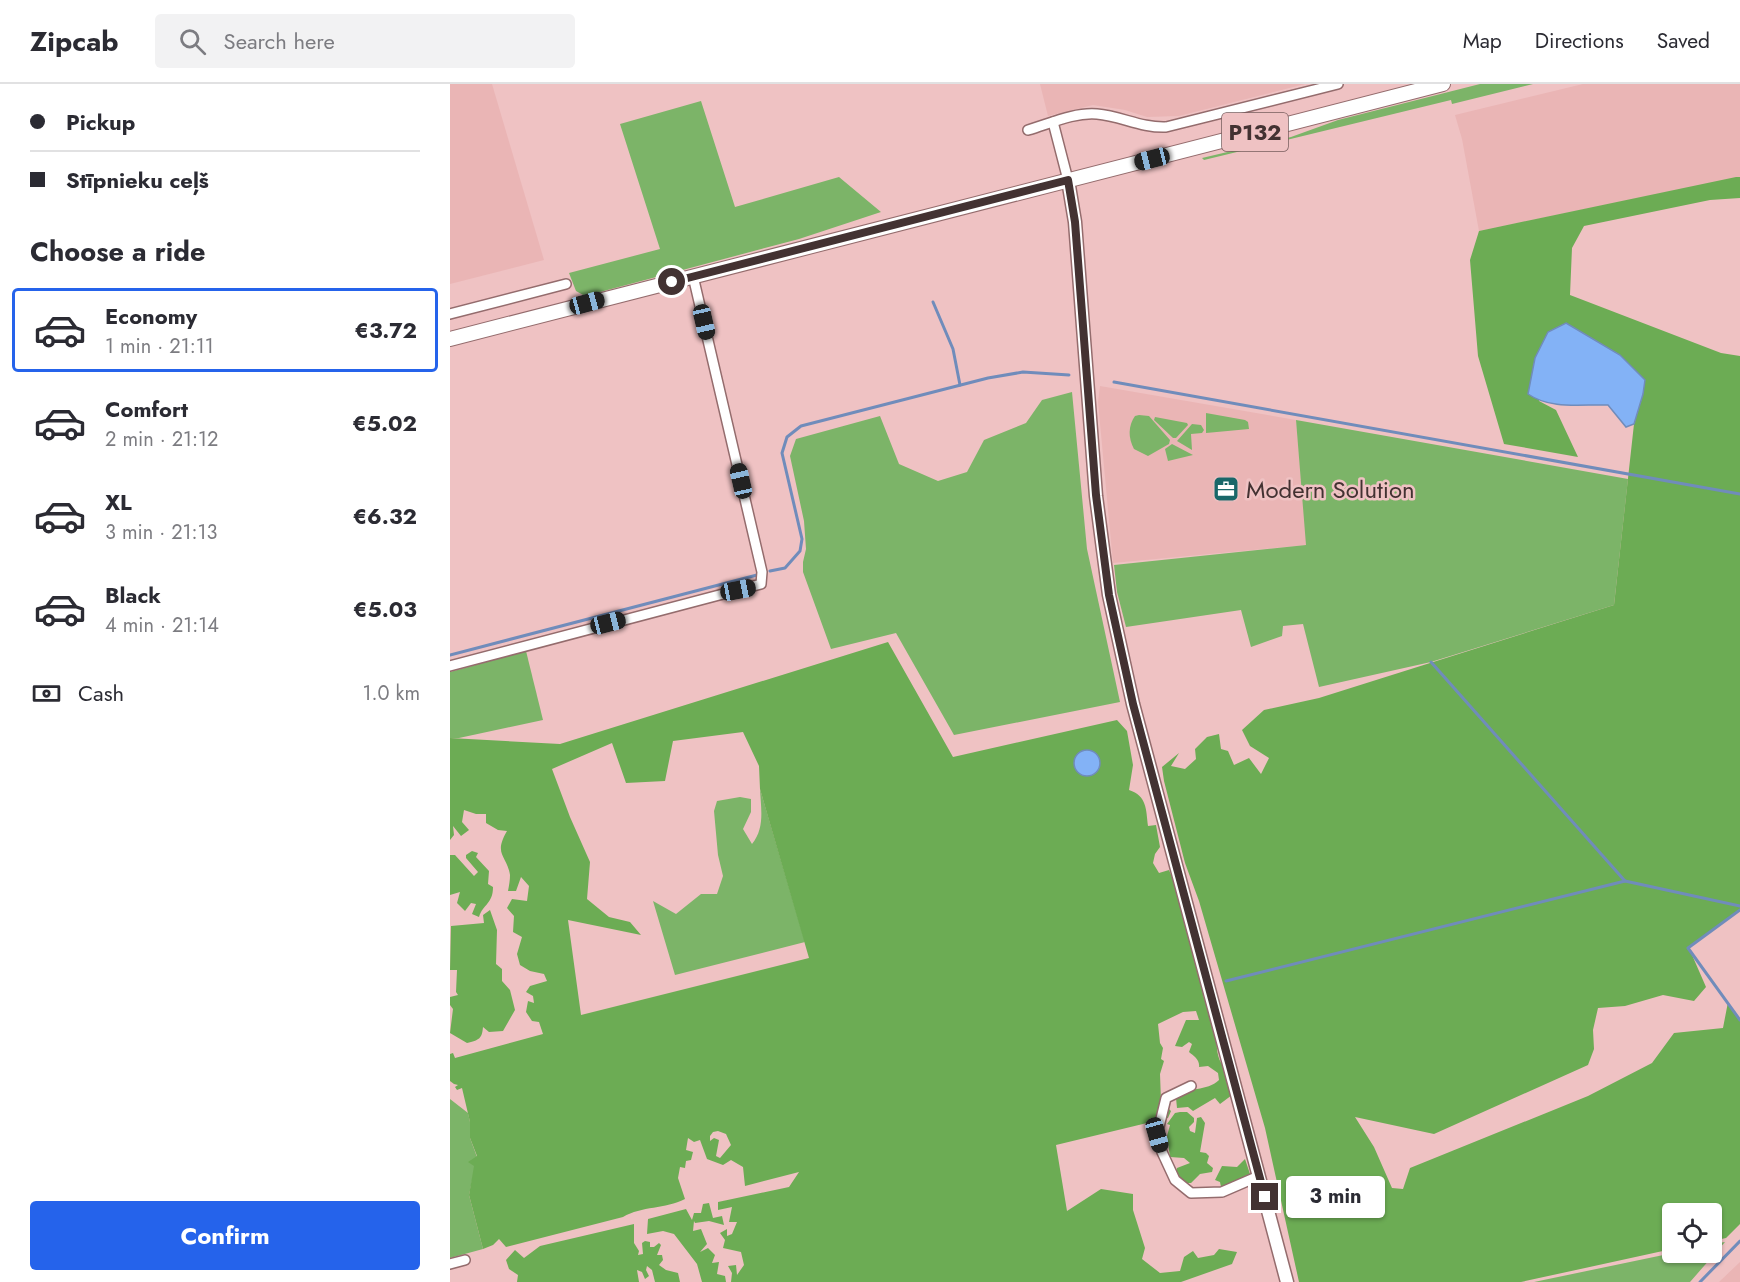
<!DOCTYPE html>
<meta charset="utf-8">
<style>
body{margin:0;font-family:Jost,sans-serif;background:#f2f2f3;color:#2b2b33;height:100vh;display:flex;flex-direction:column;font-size:22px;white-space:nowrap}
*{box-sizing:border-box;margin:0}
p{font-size:20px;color:#7c7c81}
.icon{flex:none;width:33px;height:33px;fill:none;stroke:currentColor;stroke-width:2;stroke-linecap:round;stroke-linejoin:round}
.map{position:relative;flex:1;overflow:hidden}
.panel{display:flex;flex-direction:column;background:#fff;width:450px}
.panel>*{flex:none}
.guide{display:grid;align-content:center;height:132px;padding:0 30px;background:#fff}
.fabs{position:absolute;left:1212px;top:1119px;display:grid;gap:12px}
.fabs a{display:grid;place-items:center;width:60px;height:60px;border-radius:6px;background:#fff;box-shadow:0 2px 4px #0004;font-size:30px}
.end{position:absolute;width:27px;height:27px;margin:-14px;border:8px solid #433232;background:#fff;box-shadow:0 0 0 3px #fff}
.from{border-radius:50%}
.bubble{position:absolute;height:42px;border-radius:6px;background:#fff;box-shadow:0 2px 4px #0004;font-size:20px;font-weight:700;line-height:42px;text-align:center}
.car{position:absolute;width:18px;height:36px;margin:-18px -9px;border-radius:8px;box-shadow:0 0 4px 2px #0007;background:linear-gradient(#222 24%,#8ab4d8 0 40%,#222 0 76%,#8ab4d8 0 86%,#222 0)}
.guide b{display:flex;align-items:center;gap:21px;height:57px;font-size:22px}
.guide b+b{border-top:2px solid #e1e1e2}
.guide i{width:15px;height:15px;background:#2b2b33}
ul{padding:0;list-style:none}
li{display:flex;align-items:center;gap:18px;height:84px;margin:0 12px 9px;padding:0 18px;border:3px solid transparent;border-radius:6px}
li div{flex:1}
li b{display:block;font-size:22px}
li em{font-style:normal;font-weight:700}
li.active{border-color:#2563eb}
li>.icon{width:54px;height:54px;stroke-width:1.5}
h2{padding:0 30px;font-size:27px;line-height:72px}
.pay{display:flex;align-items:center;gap:15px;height:66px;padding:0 30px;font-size:22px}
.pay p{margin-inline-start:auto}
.button{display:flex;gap:12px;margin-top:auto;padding:12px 30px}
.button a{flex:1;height:69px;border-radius:6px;background:#2563eb;color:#fff;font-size:24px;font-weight:700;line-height:69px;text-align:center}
header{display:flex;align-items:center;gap:36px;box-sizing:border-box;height:84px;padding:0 30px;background:#fff;border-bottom:2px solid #e1e1e2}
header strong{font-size:28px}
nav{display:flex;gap:33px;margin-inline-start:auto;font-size:21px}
.search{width:420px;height:54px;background:#f2f2f3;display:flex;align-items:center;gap:15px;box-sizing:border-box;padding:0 21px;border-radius:6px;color:#7c7c81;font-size:22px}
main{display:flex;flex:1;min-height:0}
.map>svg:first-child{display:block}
.built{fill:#eab5b5}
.green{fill:#7cb468}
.forest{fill:#6cac54;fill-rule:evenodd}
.water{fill:#83b2f6;stroke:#708cbb;stroke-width:1.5}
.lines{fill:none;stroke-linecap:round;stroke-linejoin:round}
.stream{stroke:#708cbb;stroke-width:3}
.minor-casing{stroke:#946c6d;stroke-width:12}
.secondary-casing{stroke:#946c6d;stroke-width:15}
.primary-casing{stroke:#946c6d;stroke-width:16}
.minor{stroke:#fff;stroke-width:9}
.secondary{stroke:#fff;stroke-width:12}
.primary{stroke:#fff;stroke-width:14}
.route{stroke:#433232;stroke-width:8}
.labels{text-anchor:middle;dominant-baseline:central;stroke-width:5;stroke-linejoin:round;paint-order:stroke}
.shield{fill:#efc2c3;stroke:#775d5e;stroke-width:1.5}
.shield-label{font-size:22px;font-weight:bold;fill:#433232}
.poi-label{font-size:24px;fill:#433232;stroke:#efc2c3;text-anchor:start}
</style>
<header>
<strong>Zipcab</strong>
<div class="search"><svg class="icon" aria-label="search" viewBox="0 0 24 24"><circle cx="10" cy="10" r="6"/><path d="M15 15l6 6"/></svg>Search here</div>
<nav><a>Map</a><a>Directions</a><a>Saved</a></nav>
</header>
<main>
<section class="panel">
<div class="guide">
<b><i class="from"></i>Pickup</b>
<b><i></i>Stīpnieku ceļš</b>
</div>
<h2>Choose a ride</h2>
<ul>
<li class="active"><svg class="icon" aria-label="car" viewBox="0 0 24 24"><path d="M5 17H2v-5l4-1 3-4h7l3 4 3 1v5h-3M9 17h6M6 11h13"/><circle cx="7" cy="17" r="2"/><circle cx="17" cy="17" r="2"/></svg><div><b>Economy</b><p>1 min · 21:11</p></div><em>€3.72</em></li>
<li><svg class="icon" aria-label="car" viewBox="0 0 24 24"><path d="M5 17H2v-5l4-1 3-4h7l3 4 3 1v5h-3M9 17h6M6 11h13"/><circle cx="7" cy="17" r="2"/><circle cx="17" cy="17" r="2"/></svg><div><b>Comfort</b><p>2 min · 21:12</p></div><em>€5.02</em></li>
<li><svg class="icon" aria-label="car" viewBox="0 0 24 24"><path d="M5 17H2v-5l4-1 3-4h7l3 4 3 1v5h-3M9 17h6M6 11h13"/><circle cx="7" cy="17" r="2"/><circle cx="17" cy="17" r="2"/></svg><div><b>XL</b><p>3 min · 21:13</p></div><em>€6.32</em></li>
<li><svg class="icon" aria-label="car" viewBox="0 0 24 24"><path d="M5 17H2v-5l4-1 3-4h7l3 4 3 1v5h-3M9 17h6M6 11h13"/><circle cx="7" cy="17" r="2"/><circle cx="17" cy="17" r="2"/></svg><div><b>Black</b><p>4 min · 21:14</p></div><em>€5.03</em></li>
</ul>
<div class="pay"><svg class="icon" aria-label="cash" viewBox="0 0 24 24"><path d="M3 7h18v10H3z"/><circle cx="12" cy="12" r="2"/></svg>Cash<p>1.0 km</p></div>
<div class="button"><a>Confirm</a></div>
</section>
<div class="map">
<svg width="1290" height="1198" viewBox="0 0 1290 1198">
<rect width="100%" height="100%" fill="#efc2c3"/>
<g class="built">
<path d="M0,0H42L94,176L0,200Z"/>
<path d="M590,0H855L729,32L697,33L675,26L643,21L598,32Z"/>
<path d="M1133,0H1290V93L1029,147L1012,55L1005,31Z"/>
<path d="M650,302L846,336L857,461L663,479L648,318Z"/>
<path d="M1290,1178V1198H1269Z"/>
</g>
<g class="green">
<path d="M1030,0H1083L1002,20L1001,16L754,76L752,74L841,53L888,36Z"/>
<path d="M251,17L285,123L389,93L431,128L349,155L135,212L126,207L119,189L210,165L170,40Z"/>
<path d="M622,308L637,465L670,618L504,651L446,549L381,565L353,488V478L356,465L354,437L340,372L346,355L430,332L449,380L488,397L517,388L534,356L576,339L592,316Z"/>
<path d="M756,329L795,336L798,338L799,345L756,349Z"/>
<path d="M689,331L699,332L720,356L719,360L698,372L684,365C678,354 678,342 685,332Z"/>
<path d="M705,333L737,339L738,341L726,354H723L704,336Z"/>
<path d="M846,336L1178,395L1164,521L981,578L869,603L853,540L833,542L832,552L801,563L791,526L676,543L667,508L664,481L856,461Z"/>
<path d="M742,340L751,341L754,346L752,349L741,350L742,366L727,357Z"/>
<path d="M722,360L743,371L718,377L715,365Z"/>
<path d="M76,567L93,636L9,654H0V588Z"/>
<path d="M310,705L355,858L225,891L203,817L226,830L251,810H267L273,792L268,771L264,727L267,717L290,713L301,715V728L293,745L302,760C315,744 311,725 310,705Z"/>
<path d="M0,1015L18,1029L20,1038V1054L27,1073L19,1111L33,1165L0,1174Z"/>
<path d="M1275,1158L1240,1198H1084L1223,1169L1262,1168V1160Z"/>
</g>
<g class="forest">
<path d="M1286,93H1290V114L1260,116L1134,142L1122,164L1120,211L1271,269L1290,272V826L1239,864L1256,903L1244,917L1213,911L1175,922L1148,924L1143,946L1144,965L1138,981L984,1050L905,1033L924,1063L942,1104L953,1105L960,1084L1138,1012L1202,979L1224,949L1273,944L1278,918L1290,936V1140L1276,1154L1262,1157V1130H1222V1165L1071,1198H849L815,1044L749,817L735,779L714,697L712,683L729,669L721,682L735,685L746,675L745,665L757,653L769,650L771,665L778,667L784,681L799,674L811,690L819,674L800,662L792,646L814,626L869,614L1164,521L1184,340L1193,310L1170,271L1116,239L1098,248L1085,274L1089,317L1106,326L1128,373L1054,360L1028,272L1020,176L1029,147Z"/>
<path d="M438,558L503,673L667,636L677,647L683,681L679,706C697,712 696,725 698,742L706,741L710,763L705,770L703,779L709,789L719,786L722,793L738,844L754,914L762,928V942L768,949C765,962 767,980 779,988L782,1011L770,1020L765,1014L743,1027L738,1023L727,1024L726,1014C737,1002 757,1008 769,996L768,989L758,982L749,983C750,976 744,972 739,968L742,960L739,958L732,963L725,962L736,936H749L746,927L733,928L708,940L710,959L713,964L711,975L714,977L710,990L711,1017L721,1027L718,1034L708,1036L701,1034L697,1039L606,1061L617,1127L651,1105L683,1110V1126L695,1164L692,1175L710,1189L730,1187L734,1173L743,1167L748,1174L764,1171L769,1165L787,1168L782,1180L731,1198H281L282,1189L278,1182L286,1181L287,1191L294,1181L291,1168L273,1164L275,1156L270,1149L277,1145V1152L282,1150L287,1138H279L282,1123L268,1126V1118L339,1103L349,1088L295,1102L293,1083L281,1076L273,1081L257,1075L250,1056L244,1058L238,1054L236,1066L243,1068L241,1076L236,1077L235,1084L230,1083L228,1094L235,1115C215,1125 192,1122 173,1133L56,1163L49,1155L43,1161L33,1165L19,1111L24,1082L18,1078L27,1072L20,1054V1038L12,1004L7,1006L5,1003L8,1001L4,1000L0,997V970L3,969L5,974L93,950L89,938L82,937L76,928L78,917L84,919L83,912L76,908L80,902L97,897L94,890L80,887L70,881L67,870L72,853L63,848L64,832L57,824L62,815L77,817L79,802L71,793L66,807H58C59,802 60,796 60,791C57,771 43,771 57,747L48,746L36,739V730H26L14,726L12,738L19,746L11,752L3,742L4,751L0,756V654L110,660ZM293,648L309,682L310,705L359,874L131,931L118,836L191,851L180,838L159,833L137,815L140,778L120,733L102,685L162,659L176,699L215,697L223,657ZM268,1047L276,1050L281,1061L270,1074L266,1072L269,1056L264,1054L260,1057V1052L263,1048Z"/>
<path d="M22,767L28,769L26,773L39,787L38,800L43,803C43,820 33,820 29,833L22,830L26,820L21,819L15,827L7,819L10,808L0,811V771H5L24,792L28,788L16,774V771Z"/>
<path d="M40,826L47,846L46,880L52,885V897L60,906L65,926L53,947L39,948L33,943C32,955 29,956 17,959L0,949L3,925L0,921V913L8,911L6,908L7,886H0L1,842L34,839L33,831Z"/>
<path d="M730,1028H737L744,1034V1038L739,1043L740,1047L745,1049L747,1034L751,1033L755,1039L750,1068L756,1069L759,1072L757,1079L763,1084L762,1088L750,1090L741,1099H733L725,1090L727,1084L740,1079L734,1074L720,1073L717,1052L720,1041L717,1040L725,1029Z"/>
<path d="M795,1075L800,1090C788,1095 784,1100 771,1103L770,1098L765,1096L772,1082L787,1083Z"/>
<path d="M259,1119L263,1134L272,1132L274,1141L259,1137L245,1139L244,1137L243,1147L251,1145L257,1160L250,1168L258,1164L265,1171L262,1179L269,1178L267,1190L275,1192L276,1198H252L247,1180L224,1150L213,1147L197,1150L198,1135L236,1125L242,1136L244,1129H251L253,1120Z"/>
<path d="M184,1140V1159L189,1167L188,1171L193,1170L192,1159L195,1157L200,1158V1163H204L209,1159L211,1161L207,1171H212L213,1176L209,1181L216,1186L228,1189L230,1198H205L202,1186L197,1182L196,1186L199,1192L195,1195L192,1188L187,1186L189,1198H67L68,1191L59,1185L56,1176L65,1166L74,1174L90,1162Z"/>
</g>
<g class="water">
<path d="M1116,239L1170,271L1195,296L1193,310L1184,340L1176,343L1158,321C1132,320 1101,326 1078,310L1085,274L1098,248Z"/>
<circle cx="637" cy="679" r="13"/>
</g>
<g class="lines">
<g class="stream">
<path d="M483,218L503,265L510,301"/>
<path d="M664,298L1290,410"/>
<path d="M320,487L335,484L350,467L352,455L332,369L337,353L351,342L538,294L573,288L619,291"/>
<path d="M0,571L307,491"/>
<path d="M981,578L1175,797"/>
<path d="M1290,826L1238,864L1290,936"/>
<path d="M776,897L1175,797L1290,822"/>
<path d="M1250,1198L1290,1157"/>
</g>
<g class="minor-casing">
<g id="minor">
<path d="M603,38L618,96"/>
<path d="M578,46C599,40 624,28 647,30C671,32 691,44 716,43L888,0"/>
<path d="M0,230L116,200"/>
<path d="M0,582L311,500L312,488L243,192"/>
<path d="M741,1002L716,1014L707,1051L712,1068L725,1096L741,1109L772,1108L809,1092"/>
<path d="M0,1180L15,1176"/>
</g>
</g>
<g class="secondary-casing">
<path id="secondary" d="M618,96L625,138L646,412L659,511L683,620L837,1198"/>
</g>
<g class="primary-casing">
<path id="primary" d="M0,255L993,0"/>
</g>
<use href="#minor" class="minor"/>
<use href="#secondary" class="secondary"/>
<use href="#primary" class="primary"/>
</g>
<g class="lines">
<path class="route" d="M222,198L618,96L625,138L646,411L659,511L683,620L815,1113"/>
</g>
<defs>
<g id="office-square" transform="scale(1.35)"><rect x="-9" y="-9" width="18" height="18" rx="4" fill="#196769" stroke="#efc2c3"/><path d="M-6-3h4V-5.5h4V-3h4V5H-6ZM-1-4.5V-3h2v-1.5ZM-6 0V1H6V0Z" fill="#fff"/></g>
</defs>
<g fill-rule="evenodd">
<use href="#office-square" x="776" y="405"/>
</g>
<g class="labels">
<rect class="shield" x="772" y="29" width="66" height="38" rx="4.5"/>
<g class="shield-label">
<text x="805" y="48">P132</text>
</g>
<g class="poi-label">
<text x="796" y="405">Modern Solution</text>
</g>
</g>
</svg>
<div class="fabs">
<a><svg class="icon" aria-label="locate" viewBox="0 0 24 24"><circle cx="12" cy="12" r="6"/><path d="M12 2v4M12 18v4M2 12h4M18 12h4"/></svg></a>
</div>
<i class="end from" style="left:222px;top:198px"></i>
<i class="end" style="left:815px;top:1113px"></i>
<div class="bubble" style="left:836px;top:1092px;width:99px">3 min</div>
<i class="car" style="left:702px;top:75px;rotate:256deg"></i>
<i class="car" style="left:137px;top:219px;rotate:75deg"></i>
<i class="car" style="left:254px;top:238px;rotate:167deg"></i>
<i class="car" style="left:291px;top:397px;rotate:347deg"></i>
<i class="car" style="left:288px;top:506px;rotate:79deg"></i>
<i class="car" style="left:158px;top:539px;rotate:76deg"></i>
<i class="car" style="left:707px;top:1051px;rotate:164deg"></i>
</div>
</main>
